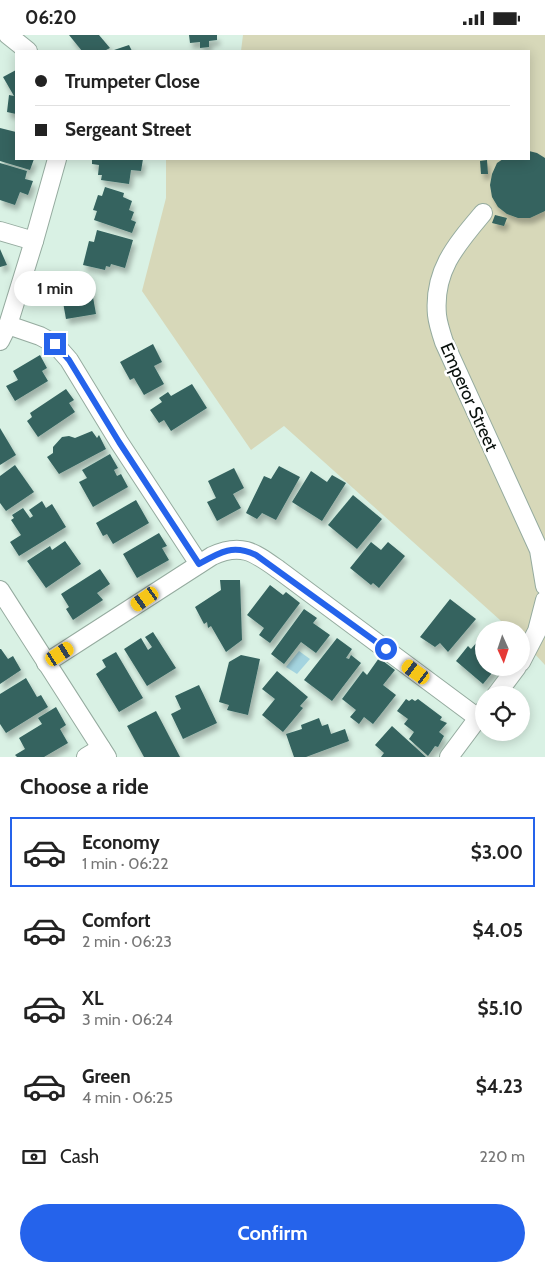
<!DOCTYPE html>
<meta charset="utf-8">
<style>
body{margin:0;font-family:Cabin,sans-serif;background:#f6f6f6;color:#222;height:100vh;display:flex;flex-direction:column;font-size:19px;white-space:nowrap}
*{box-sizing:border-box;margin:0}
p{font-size:16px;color:#767676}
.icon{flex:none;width:28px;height:28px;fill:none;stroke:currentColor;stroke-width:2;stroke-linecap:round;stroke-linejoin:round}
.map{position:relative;height:722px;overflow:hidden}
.details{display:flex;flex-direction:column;background:#fff;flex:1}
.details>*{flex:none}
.banner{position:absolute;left:15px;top:15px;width:515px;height:110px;border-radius:0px;box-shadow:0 2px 12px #0003;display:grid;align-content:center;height:110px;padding:0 20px;background:#fff}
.needle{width:32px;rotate:177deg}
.controls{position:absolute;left:475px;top:586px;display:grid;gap:10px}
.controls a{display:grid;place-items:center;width:55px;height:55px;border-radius:50%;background:#fff;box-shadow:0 2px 12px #0003;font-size:25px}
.end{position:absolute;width:22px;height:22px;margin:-11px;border:6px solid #2563eb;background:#fff;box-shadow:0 0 0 2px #fff}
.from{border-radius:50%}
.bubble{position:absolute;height:35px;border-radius:18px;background:#fff;box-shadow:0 2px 12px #0003;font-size:16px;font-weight:700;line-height:35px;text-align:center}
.car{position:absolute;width:15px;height:30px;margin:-15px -8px;border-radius:6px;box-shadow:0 0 4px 1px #0007;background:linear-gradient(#f5c518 24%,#345 0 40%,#f5c518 0 76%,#345 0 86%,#f5c518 0)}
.banner b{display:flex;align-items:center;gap:18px;height:48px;font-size:19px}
.banner b+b{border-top:1px solid #e0e0e0}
.banner i{width:12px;height:12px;background:#222}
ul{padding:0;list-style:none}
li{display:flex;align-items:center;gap:15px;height:70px;margin:0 10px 8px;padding:0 10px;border:2px solid transparent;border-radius:0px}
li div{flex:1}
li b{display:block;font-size:19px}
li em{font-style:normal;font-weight:700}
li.current{border-color:#2563eb}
li>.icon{width:45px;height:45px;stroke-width:1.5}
h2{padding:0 20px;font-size:22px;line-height:60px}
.pay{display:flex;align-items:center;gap:12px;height:55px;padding:0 20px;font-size:19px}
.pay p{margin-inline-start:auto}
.action{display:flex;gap:10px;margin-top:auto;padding:10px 20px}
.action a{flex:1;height:58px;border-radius:30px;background:#2563eb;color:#fff;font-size:20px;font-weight:700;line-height:58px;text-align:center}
.status{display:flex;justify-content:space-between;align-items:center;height:35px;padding:0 25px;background:#fff;direction:ltr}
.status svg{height:14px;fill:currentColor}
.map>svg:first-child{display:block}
.green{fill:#d7d8b9}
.water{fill:#a4d4df}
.building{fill:#34635f;filter:url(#shadow)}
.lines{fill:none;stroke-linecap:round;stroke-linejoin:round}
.street-casing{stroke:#95ab9f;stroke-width:20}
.street{stroke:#fff;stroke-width:18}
.route{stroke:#2563eb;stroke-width:6}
.labels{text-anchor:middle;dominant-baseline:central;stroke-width:5;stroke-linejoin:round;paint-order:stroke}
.street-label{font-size:18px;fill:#09110d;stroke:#fff}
</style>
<div class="status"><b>06:20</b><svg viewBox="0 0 49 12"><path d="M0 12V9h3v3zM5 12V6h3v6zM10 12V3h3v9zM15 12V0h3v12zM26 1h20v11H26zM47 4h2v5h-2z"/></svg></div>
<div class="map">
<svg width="545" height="722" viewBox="0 0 545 722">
<defs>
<filter id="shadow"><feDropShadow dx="3" dy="5.5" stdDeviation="2.5" flood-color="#0004"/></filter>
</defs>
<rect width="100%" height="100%" fill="#d9f1e4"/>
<path class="green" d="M243,0H545V630L521,604V595H511L284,391L251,415L142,256L166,163V124H529V16H241Z"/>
<path class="water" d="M299,616L310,624L297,639L286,632Z"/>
<g class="building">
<path d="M69,0H99L110,13L104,16H82Z"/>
<path d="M189,0H217V5L209,6V12L200,13V7L190,8Z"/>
<path d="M129,10L132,16H111Z"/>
<path d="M16,35V79L7,77L9,60L14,61L3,42Z"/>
<path d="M0,93L16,97V124H34L30,135L0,126Z"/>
<path d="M529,116L537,118L545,123V176L530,183H518L507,179L498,172L492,162L490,150L492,139L497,128L503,124H529Z"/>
<path d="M92,124H143L141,136L131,135L129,149L101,145L102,140H98L99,130L92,129Z"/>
<path d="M487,125L488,139H481L480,126Z"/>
<path d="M0,128L27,136L25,144L33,146L28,160L20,157L15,170L0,165Z"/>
<path d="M105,152L124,158L123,162L132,166L129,175L134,177L131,185L136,187L132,198L94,185L97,176L93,175L98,160L102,161Z"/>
<path d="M495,180L507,183L504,191L492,188Z"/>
<path d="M97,195L133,205L125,233L111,229L110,232L106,231L105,235L83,230L89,206L94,207Z"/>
<path d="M0,214L7,230L0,232Z"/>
<path d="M89,240L96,279L66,284L59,245Z"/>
<path d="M153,309L162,327L154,331L164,349L144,360L134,343L130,345L120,327Z"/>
<path d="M40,320L47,333L42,336L48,346L15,366L6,351L18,345L13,336Z"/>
<path d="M192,349L207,373L171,396L164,385L159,388L150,375L162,367L159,363L168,357L171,361Z"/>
<path d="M66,354L74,365L69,368L75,377L38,402L27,386L32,382L30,378Z"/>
<path d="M0,393L16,420L0,430Z"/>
<path d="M92,396L97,403L99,400L106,414L59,439L47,422L53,418V412L62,402L69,401L75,403Z"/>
<path d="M110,419L118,433L114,435L117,441L121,439L128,452L93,472L79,447L87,443L82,435Z"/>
<path d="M15,430L34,457L6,476L0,468V441Z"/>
<path d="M279,431L300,442L276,485L262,478L257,484L246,478L264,441L271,444Z"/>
<path d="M234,433L244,453L233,459L241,473L217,486L207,467L216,463L208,446Z"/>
<path d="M311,436L327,447L332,440L346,448L322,486L292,467Z"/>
<path d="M353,460L382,484L357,514L328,490Z"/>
<path d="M136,465L149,488L113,509L107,499L103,501L96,488Z"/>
<path d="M42,466L46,473L52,469L66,492L19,521L10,507L21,500L11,485L14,483L12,480L23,473L30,483L33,481L29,475Z"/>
<path d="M159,498L167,511L162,513L169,525L137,543L123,519Z"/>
<path d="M65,506L81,529L46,553L27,526L50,511L52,515Z"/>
<path d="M371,507L381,515L388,507L405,521L379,553L373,548L371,550L350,533Z"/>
<path d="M100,534L110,549L97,558L103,565L73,585L66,574L69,572L61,559Z"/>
<path d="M220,545H240L242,605L226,617L211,591L208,593L207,587L204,589L195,572L221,555Z"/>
<path d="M270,550L283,560L286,557L300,568L270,608L259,600L264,593L247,580Z"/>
<path d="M450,564L476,584L448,617L440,608L435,612L420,602Z"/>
<path d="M304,574L317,583L313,588L330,600L316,618L301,607L284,629L271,619Z"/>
<path d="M153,597L176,633L147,651L124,614L141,603L148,615L152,612L145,602Z"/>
<path d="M484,599V632H497L483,649L456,626L468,611L471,614Z"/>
<path d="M337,603L352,614L346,623L349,624L351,620L361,628L332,666L304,645Z"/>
<path d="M0,614H1L8,624L13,621L21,635L0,649Z"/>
<path d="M116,617L143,663L119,677L96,639L106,632L102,625Z"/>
<path d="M241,620L260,624L248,680L227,675L229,670L219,667L229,627Z"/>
<path d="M379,623L395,635L383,650L396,660L373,689L364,682L359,689L350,682L356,675L342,664L363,636L367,640Z"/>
<path d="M277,636L308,662L300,671L303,673L283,697L262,680L275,664L262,654Z"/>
<path d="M26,643L37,662L41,660L48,672L6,698L0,689V659Z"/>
<path d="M199,650L217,688L183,704L171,679L181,674L175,661Z"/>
<path d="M406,664L409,666L412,664L415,666L418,664L442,682L440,685L447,688L439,697L444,701L438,712L435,711L428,721L409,704L414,697L404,689L408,684L397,676Z"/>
<path d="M56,672L66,690L60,694L68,708L44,722H17L15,720L25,714L19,703L42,689L38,683Z"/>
<path d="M156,676L180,722H144L127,691Z"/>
<path d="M319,683L322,691L328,689L331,699L345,694L349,706L306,722H294L286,699L302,694L301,690Z"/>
<path d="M392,691L426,722H381L384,718L375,710Z"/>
</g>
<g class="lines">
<g class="street-casing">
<g id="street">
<path d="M8,0L28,16"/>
<path d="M483,178C456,210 433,236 437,280C438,289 441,298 444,307L539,515L545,551"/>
<path d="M0,196L34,206"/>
<path d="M8,290L40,301L55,309L69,325L119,407L199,529"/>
<path d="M0,306L8,290L34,206L57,124"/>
<path d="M0,555L107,722"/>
<path d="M521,627L537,596L545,565"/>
<path d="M46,628L212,521C242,507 255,518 279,535L478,683"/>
<path d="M496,660L517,632"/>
<path d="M86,722L101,713"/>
<path d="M449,722L484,675"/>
</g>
</g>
<use href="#street" class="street"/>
</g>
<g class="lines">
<path class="route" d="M55,309L69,325L119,407L199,529C220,517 233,509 256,520L386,614"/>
</g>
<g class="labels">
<g class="street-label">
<text transform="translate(469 362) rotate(66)">Emperor Street</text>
</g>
</g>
</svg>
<div class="controls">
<a><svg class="needle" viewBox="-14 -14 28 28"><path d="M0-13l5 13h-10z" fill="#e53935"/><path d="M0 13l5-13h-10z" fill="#767676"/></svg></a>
<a><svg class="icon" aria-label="locate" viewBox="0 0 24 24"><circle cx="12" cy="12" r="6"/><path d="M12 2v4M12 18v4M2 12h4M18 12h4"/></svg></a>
</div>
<i class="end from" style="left:386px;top:614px"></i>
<i class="end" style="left:55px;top:309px"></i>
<div class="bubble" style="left:14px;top:236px;width:82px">1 min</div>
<i class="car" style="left:145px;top:564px;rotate:235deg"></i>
<i class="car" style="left:60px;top:619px;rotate:57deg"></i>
<i class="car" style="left:416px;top:637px;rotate:306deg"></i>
<div class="banner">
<b><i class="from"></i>Trumpeter Close</b>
<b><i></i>Sergeant Street</b>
</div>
</div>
<section class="details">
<h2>Choose a ride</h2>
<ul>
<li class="current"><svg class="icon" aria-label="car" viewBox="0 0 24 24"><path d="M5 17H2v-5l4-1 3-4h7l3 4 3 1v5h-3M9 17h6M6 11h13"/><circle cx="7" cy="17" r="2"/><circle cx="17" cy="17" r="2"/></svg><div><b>Economy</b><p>1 min · 06:22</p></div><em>$3.00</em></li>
<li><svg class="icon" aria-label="car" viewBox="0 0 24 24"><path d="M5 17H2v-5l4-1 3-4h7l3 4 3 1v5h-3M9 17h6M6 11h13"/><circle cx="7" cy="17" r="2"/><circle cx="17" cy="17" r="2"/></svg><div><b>Comfort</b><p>2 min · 06:23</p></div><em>$4.05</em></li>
<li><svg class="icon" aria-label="car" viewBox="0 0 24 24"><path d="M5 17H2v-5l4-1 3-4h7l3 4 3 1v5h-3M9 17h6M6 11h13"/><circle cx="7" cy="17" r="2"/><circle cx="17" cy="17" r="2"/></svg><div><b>XL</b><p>3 min · 06:24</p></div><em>$5.10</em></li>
<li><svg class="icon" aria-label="car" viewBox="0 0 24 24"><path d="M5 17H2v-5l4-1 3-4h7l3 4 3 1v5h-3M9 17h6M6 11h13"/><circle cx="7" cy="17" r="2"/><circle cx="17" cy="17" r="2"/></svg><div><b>Green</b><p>4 min · 06:25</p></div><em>$4.23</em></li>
</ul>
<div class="pay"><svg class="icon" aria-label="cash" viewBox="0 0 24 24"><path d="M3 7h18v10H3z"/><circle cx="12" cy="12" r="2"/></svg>Cash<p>220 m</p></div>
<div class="action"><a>Confirm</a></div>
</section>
